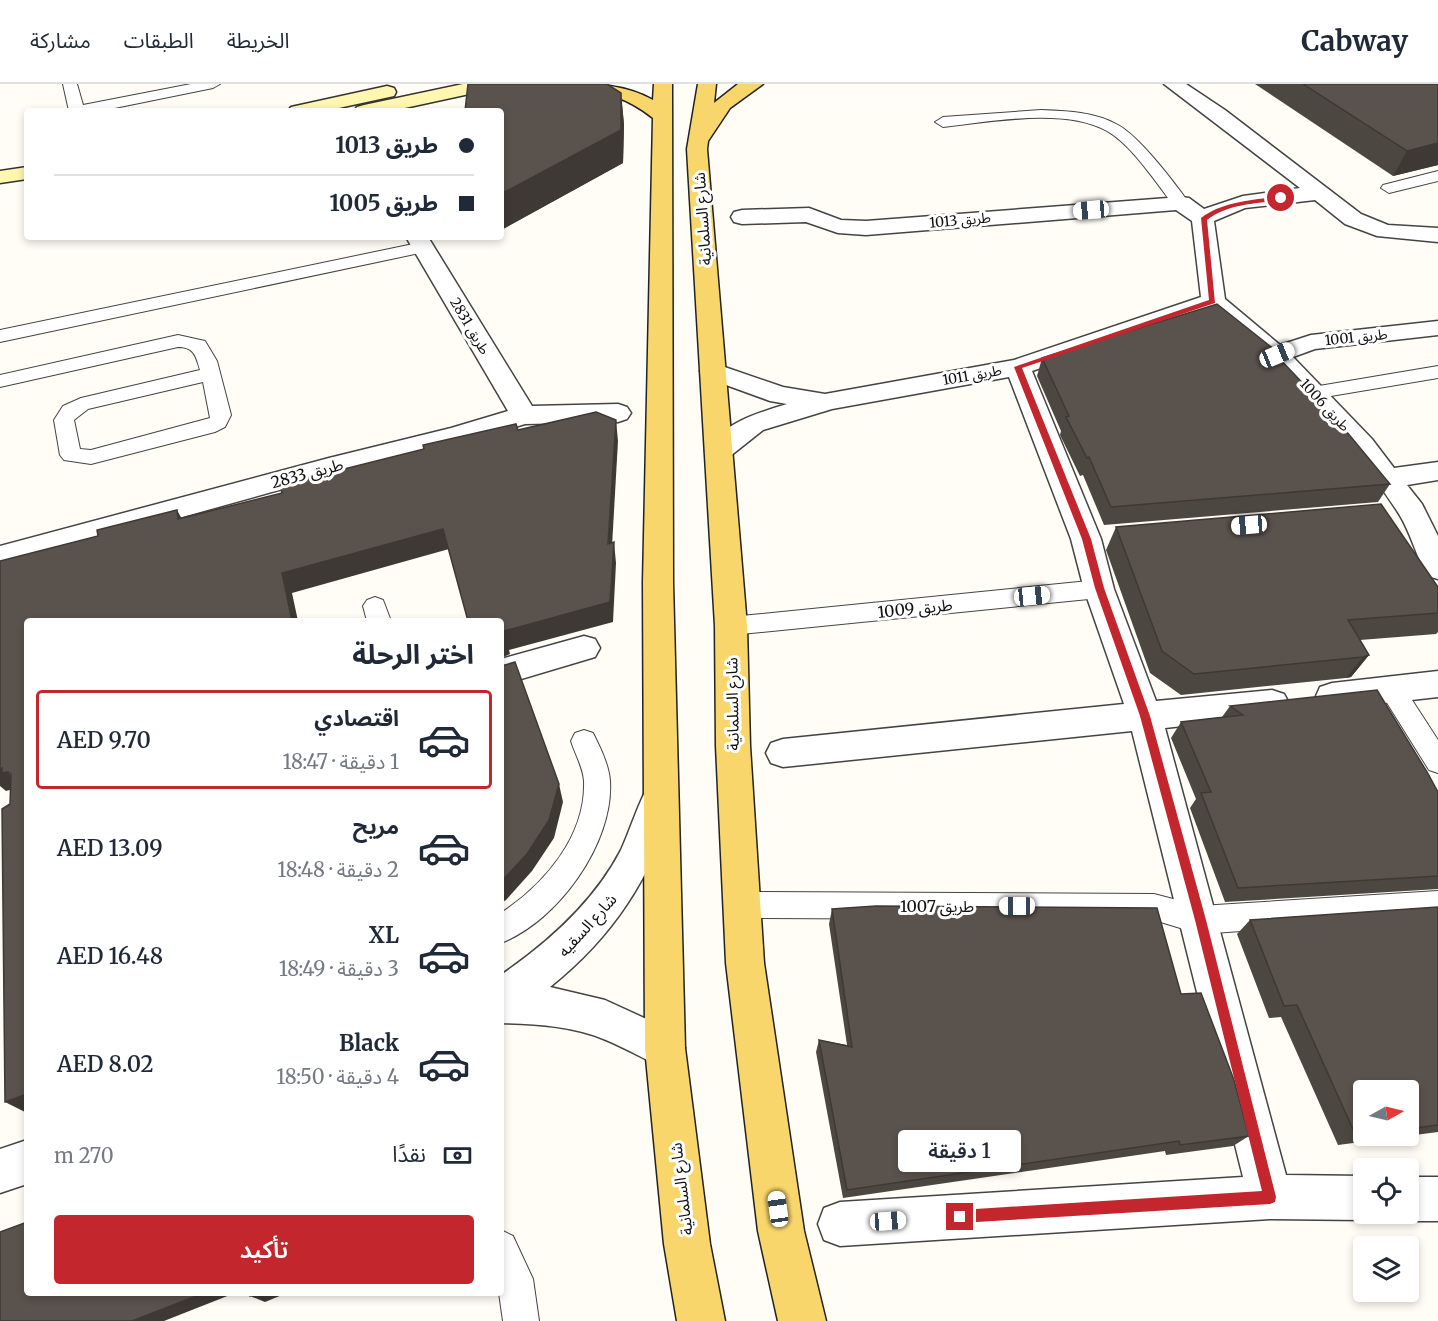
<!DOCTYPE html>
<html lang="ar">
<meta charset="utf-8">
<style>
body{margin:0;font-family:Merriweather,"Noto Sans Arabic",serif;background:#f2f2f3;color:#1f2937;direction:rtl;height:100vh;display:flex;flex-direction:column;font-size:22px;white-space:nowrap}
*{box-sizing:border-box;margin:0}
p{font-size:20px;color:#747a83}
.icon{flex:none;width:33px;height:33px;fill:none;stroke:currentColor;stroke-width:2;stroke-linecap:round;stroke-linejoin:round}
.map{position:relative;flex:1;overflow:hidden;direction:ltr}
.side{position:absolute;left:24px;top:534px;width:480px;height:678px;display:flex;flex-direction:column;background:#fff;border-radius:6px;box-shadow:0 3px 9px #0003;direction:rtl}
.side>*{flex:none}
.top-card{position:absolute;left:24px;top:24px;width:480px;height:132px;border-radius:6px;box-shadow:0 3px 9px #0003;direction:rtl;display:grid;align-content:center;height:132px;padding:0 30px;background:#fff}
.needle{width:39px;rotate:82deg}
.buttons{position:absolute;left:1353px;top:996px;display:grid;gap:12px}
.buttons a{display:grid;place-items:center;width:66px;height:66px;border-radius:6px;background:#fff;box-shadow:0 3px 9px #0003;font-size:30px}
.end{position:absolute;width:27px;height:27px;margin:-14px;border:8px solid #c4262e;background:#fff;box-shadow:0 0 0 3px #fff}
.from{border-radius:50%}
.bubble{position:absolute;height:42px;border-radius:6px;background:#fff;box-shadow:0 3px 9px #0003;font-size:20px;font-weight:600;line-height:42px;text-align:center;direction:rtl}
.car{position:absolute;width:18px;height:36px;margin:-18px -9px;border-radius:8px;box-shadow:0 0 4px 2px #0007;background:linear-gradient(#fff 24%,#345 0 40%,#fff 0 76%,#345 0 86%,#fff 0)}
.top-card b{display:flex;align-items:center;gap:21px;height:57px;font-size:22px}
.top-card b+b{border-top:2px solid #e0e1e3}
.top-card i{width:15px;height:15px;background:#1f2937}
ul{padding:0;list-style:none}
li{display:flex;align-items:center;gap:18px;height:99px;margin:0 12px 9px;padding:0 18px;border:3px solid transparent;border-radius:6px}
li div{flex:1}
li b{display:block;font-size:22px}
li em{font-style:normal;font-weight:600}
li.selected{border-color:#c4262e}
li>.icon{width:54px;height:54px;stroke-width:1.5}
h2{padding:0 30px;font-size:27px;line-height:72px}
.pay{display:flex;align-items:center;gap:15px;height:66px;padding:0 30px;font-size:22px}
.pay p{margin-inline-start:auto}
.primary-button{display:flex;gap:12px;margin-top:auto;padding:12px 30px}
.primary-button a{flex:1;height:69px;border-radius:6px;background:#c4262e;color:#fff;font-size:24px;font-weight:600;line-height:69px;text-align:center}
header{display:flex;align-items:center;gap:36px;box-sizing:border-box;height:84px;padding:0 30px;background:#fff;border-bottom:2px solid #e0e1e3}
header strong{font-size:28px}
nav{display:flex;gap:33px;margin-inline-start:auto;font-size:21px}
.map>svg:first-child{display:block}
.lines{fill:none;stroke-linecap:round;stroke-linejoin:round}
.lane-casing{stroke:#444;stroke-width:2}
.street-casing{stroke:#444;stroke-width:3}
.secondary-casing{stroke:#333;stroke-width:3}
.primary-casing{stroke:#222;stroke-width:3}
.lane{fill:#fff;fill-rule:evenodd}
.street{fill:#fff;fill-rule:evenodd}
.secondary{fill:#fff6b0;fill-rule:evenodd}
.primary{fill:#f9d66b;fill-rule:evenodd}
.wall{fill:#4d4742;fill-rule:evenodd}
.shaded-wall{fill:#3f3936}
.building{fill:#5a524d;stroke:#3f3936;stroke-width:1.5}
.route{fill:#c4262e}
.labels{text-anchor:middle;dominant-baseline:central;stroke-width:6;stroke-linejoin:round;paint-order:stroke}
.far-street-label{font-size:14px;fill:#111;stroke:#fff}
.street-label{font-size:16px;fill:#111;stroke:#fff}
</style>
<header>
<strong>Cabway</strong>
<nav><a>الخريطة</a><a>الطبقات</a><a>مشاركة</a></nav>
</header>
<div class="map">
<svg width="1438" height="1237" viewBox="0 0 1438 1237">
<rect width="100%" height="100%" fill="#fffdf5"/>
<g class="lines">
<g class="lane-casing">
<g id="lane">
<path d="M63,0H77L83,21L191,0H220L213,4L100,27H69Z"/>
<path d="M1041,26C1067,27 1095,28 1118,41C1140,53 1174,98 1189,119L1187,123H1175C1156,99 1133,62 1107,47C1064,23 990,38 943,43L935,38L943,33Z"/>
<path d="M1438,87V97L1389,109L1381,104L1383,101Z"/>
<path d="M423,158L429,159L432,163L429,167L0,258V246Z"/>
<path d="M178,251L205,257L217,277L231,331L225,343L215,348L91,380L64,376L60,371L54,336L63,322L81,314L200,286C196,272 194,263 178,263L0,303V291ZM203,298L210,334L91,366L80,365L74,336L88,325Z"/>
<path d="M1438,282V294L1313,315L1306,313L1303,309L1306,305L1313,303Z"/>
<path d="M1099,496L1107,499L1111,505L1107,511L1099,514L731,551L722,549L719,542L722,535L731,533Z"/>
<path d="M375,513L383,516L391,537H367L363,522L367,516Z"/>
<path d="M1392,596L1401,599L1438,656V689L1429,686L1379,606L1383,599Z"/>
<path d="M584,646L593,649C600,663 609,681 610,697C614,759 558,837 501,859V829C545,800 586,752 584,697C583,683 575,670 571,657L575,649Z"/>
<path d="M1438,807V833L1200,850L1154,836L743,834L733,830L728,821L733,812L743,808L1154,810L1200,822Z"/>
<path d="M501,1146L513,1152L533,1195L539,1237H503L499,1209H501Z"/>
</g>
</g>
<g class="street-casing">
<g id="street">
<path d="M1164,0H1186L1225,26L1361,130L1388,141L1438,144V158L1377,152L1345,140L1315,116L1245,124L1214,137L1225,215L1280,261L1311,251L1438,237V251L1315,265L1293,273L1372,355L1394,384L1438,378V396L1407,401L1422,420L1438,452V495L1427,492C1416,472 1411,449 1399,430C1351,354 1277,284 1209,226L1032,287L1101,455L1114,505L1156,617L1272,606L1284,610L1289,619L1284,628L1272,632L1165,644L1286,1091L1364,1092V1130H1380L1364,1136L1270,1135L840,1162L824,1156L818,1140L824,1124L840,1118L1243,1093L1132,647L783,683L771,679L766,669L771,659L783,655L1124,620L1084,505L1071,455L1009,293L832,325L763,346L729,373L719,376L709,373L705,367C723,339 757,329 787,320L770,317L704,293L700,287L704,281L713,279L783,303L825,310L1014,276L1201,213L1192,137L1176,126L866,151L838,149L806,138L742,140L734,138L731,133L734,128L742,126L809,124L841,136L866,137L1181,113L1189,114L1204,125L1243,112L1300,104Z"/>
<path d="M406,153H428L532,322L618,320L627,323L631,329L627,335L618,338L525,340L466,358L329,392L0,484V462L329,374L451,344L508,327Z"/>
<path d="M584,552L595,555L600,564L595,573L501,601V575Z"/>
<path d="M1438,587V613L1332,625L1320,621L1316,612L1320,603L1332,599Z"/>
<path d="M658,702L670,706L676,717C649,795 615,851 550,903L605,916L679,950L685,964L679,978L665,984C645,976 626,964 606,956C573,942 537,940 501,939V891C549,858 594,818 621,766C630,746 636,726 646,706Z"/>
<path d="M27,1056V1100L0,1109V1065Z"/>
<path d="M1408,1093H1438V1137H1408L1392,1131L1408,1130Z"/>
</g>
</g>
<g class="secondary-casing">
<g id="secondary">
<path d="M463,0H499L497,4L391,27H354L357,23L364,21Z"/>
<path d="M387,2L394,4L396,8L394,12L325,27H288L291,23Z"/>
<path d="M27,83V95L0,99V87Z"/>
</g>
</g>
<g class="primary-casing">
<g id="primary">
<path d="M563,0C596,0 624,0 653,16L654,0H672L673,498L685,964L710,1160L725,1237H677L664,1160L645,964L643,498L653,34C625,12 606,8 571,8L564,6Z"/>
<path d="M698,0H716L714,19L738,0H763L730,24L708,57L707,65L747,542L750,662L764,879L804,1147L826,1237H778L758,1147L726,879L716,662L715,542L687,65Z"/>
</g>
</g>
<use href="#lane" class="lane"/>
<use href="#street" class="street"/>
<use href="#secondary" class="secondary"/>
<use href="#primary" class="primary"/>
</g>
<g class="wall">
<path d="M1255,0H1438V81L1393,92Z"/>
<path d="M621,9L624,41L623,79L503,145L501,144V27Z"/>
<path d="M1042,274H1278L1390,400L1378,418L1104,441L1083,391L1080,392L1060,351L1061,347L1037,292Z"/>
<path d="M1116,443L1438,503V548L1436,550L1360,556L1369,571L1351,593L1346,594L1181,611L1150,589L1106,466Z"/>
<path d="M1230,622L1438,708V805L1225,818L1190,724L1196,715L1171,654L1181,638L1222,633Z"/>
<path d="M1438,823V1048L1338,1061L1281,933L1269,934L1237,850L1250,836ZM1364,1006H1408V1052H1364Z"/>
<path d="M832,825L1181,910L1249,1052L1233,1062L1166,1071L1165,1067L843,1114L816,968L819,956L847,961L829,840Z"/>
</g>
<g class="shaded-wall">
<path d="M621,9L624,41L623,79L503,145L501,132V110Z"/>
<path d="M1438,59V81L1393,92L1407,67Z"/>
<path d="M616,336L618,357L611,480L608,460Z"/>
<path d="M177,426L188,446L178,435Z"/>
<path d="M443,445L449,465L292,509L298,537H292L282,489Z"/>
<path d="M614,458L616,479L613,538L509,566L510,570L501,574V552L504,547Z"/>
<path d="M1369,571L1351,593L1346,594L1363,573Z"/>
<path d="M2,684L8,688L26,706L17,704L6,707L0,702V685Z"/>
<path d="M559,700L563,718L554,754L532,787L506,816L501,819V798Z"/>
<path d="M27,1010V1029L5,1018Z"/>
<path d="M204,1209H235L164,1237H132Z"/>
<path d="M259,1209H287L265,1218L250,1212Z"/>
</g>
<g class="building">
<path d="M468,0H607L621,9V46L501,110V27H465Z"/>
<path d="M1303,0H1438V59L1407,67Z"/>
<path d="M1217,220L1280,270L1276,271L1332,330L1390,400L1111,423L1089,373L1087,374L1068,337L1066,333L1069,332L1042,274Z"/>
<path d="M596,328L616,336L608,460L614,458L610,518L504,547L505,550L501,552V537H468L443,445L282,489L292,537H27V1010L5,1018L2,725L10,720L11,690L8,688L2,689V684L0,685V477L98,452L97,446L177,426L178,435L282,409L280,401L424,365L423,361L516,340L518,346Z"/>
<path d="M1381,420L1438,503V529L1348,536L1369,571L1363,573L1194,590L1162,567L1116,443Z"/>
<path d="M515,578L559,700L549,736L527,770L501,798V582Z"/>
<path d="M1377,606L1427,688L1438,708V792L1238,804L1201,709L1211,708L1181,638L1243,631L1230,622Z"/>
<path d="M876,822L1157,824L1181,910L1201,909L1234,996L1249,1052L1180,1061L1179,1057L847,1106L819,956L852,963L832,825Z"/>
<path d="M1438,823V1041L1408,1045V1006H1364V1051L1356,1052L1297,921L1284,922L1250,836Z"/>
<path d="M27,1138V1209H204L132,1237H0V1148Z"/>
<path d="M250,1209H259L250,1212Z"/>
</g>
<path class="route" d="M1281,112L1284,115C1258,120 1228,119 1207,136L1215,219L1022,284L1091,455L1104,504L1150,632L1206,836L1276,1113L1275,1118L1270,1120L960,1139L955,1137L953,1133L955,1128L960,1126L1262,1107L1195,836L1140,632L1095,504L1082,455L1014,283L1209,216L1201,134C1223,117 1254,116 1281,112Z"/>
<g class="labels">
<g class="far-street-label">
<text transform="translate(960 136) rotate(-5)">طريق 1013</text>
<text transform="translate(470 242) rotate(59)">طريق 2831</text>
<text transform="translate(1356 253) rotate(-6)">طريق 1001</text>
<text transform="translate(972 291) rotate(-10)">طريق 1011</text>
<text transform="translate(1325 321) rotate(47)">طريق 1006</text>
</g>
<g class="street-label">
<text transform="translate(702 135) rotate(-94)">شارع السلمانية</text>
<text transform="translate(307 389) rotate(-15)">طريق 2833</text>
<text transform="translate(915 524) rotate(-6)">طريق 1009</text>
<text transform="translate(732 620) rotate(-91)">شارع السلمانية</text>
<text x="937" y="822">طريق 1007</text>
<text transform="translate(587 841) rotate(-48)">شارع السقيه</text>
<text transform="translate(681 1105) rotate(-97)">شارع السلمانية</text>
</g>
</g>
</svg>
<div class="buttons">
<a><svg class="needle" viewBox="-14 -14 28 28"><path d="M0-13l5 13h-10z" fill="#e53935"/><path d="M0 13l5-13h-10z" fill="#747a83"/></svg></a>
<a><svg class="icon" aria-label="locate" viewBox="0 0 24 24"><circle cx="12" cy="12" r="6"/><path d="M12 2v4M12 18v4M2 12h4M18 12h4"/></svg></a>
<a><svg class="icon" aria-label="layers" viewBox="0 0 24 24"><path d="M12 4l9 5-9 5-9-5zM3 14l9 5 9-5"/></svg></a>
</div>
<i class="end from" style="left:1281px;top:114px"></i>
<i class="end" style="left:960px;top:1133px"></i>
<div class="bubble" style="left:898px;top:1046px;width:123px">1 دقيقة</div>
<i class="car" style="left:1091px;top:126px;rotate:265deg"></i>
<i class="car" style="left:1277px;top:271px;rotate:68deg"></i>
<i class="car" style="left:1249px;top:441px;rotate:265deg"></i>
<i class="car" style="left:1032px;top:512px;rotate:84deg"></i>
<i class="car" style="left:1017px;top:822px;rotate:270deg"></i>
<i class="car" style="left:778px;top:1125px;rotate:352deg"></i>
<i class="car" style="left:888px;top:1137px;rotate:86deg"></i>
<div class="top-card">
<b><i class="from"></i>طريق 1013</b>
<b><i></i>طريق 1005</b>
</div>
<section class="side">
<h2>اختر الرحلة</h2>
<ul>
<li class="selected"><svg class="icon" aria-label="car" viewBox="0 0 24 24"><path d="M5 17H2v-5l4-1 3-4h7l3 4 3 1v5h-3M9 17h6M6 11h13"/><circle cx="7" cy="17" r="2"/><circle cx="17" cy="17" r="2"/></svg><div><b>اقتصادي</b><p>1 دقيقة · 18:47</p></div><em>AED 9.70</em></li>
<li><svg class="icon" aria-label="car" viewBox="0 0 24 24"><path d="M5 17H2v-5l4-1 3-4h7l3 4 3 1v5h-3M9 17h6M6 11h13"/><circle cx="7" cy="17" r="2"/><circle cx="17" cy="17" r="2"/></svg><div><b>مريح</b><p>2 دقيقة · 18:48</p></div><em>AED 13.09</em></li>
<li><svg class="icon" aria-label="car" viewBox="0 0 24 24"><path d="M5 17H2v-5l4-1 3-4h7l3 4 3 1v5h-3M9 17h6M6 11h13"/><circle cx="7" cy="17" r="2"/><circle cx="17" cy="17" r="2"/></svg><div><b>XL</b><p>3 دقيقة · 18:49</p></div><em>AED 16.48</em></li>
<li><svg class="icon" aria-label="car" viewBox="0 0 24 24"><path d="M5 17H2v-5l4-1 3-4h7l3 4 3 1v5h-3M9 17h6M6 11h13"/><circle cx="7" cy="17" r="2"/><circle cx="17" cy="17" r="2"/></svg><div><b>Black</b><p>4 دقيقة · 18:50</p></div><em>AED 8.02</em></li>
</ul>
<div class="pay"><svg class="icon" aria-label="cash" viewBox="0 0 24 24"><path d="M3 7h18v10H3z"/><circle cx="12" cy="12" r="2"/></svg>نقدًا<p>270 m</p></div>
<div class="primary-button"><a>تأكيد</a></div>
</section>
</div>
